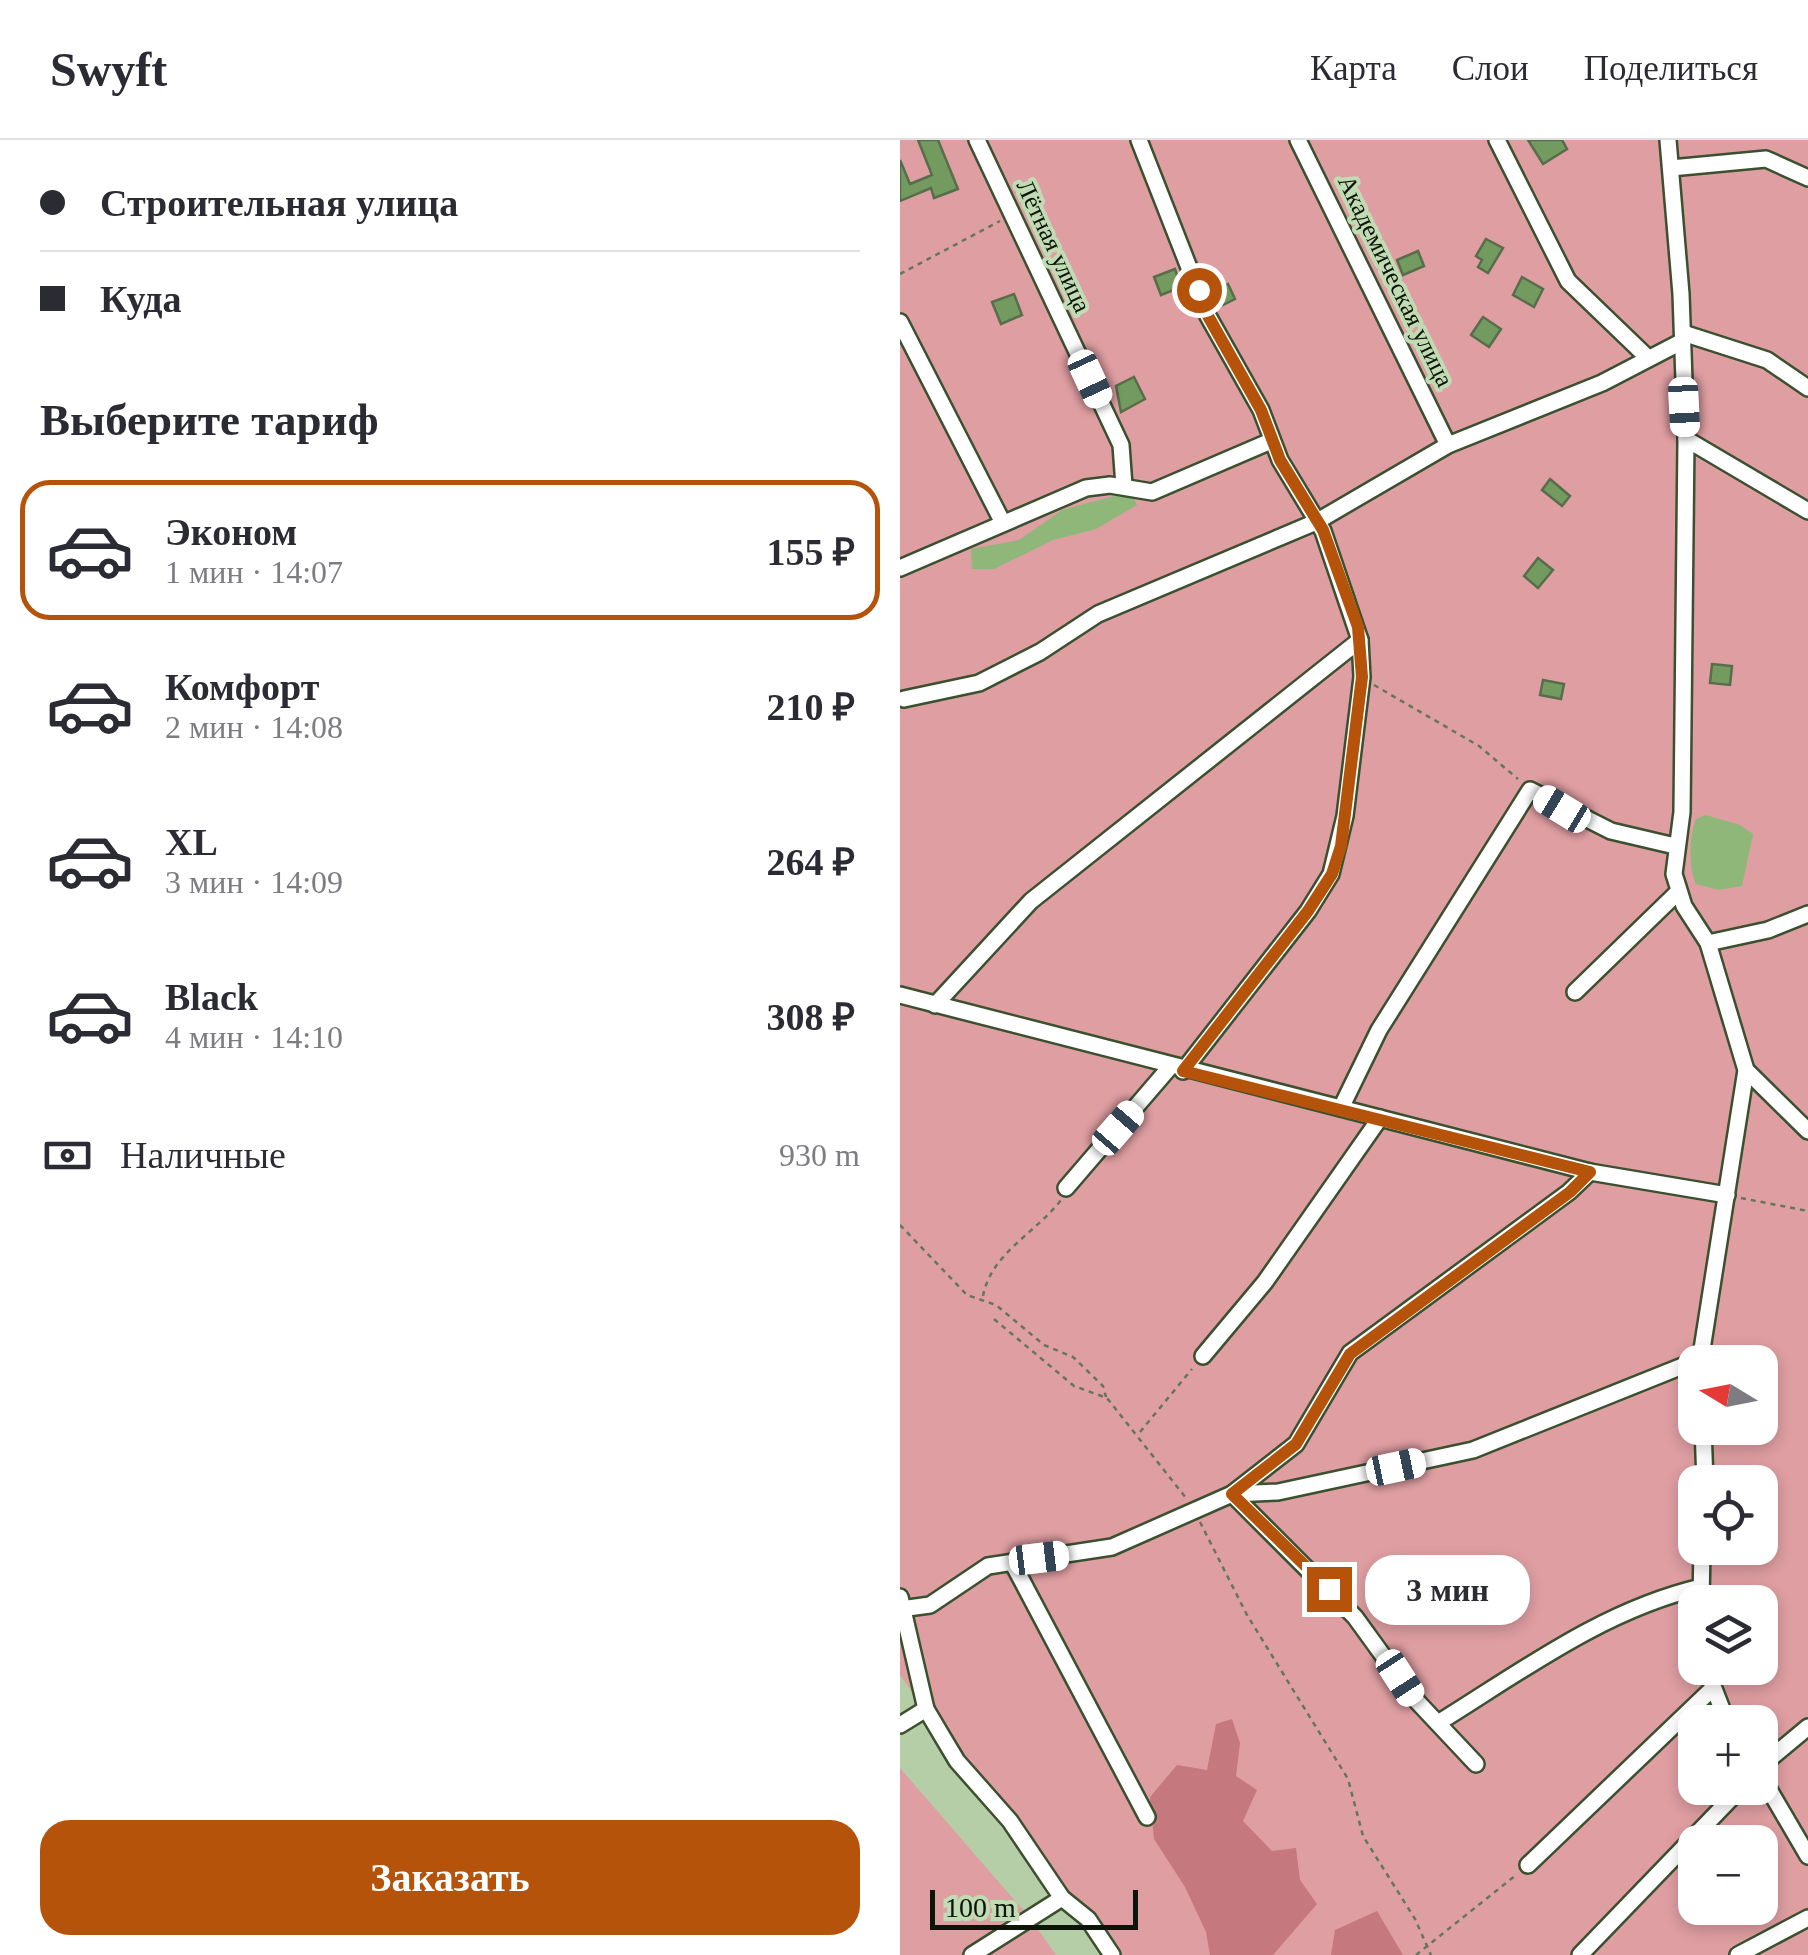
<!DOCTYPE html>
<html lang="ru">
<meta charset="utf-8">
<style>
body{margin:0;font-family:"Times New Roman",serif;background:#f7f7f7;color:#2b2b33;height:100vh;display:flex;flex-direction:column;font-size:38px;white-space:nowrap}
*{box-sizing:border-box;margin:0}
p{font-size:32px;color:#7c7c81}
.icon{flex:none;width:55px;height:55px;fill:none;stroke:currentColor;stroke-width:2;stroke-linecap:round;stroke-linejoin:round}
.map{position:relative;flex:1;overflow:hidden}
.side{display:flex;flex-direction:column;background:#fff;width:900px}
.side>*{flex:none}
.hud{display:grid;align-content:center;height:220px;padding:0 40px;background:#fff}
.needle{width:65px;rotate:280deg}
.buttons{position:absolute;left:778px;top:1205px;display:grid;gap:20px}
.buttons a{display:grid;place-items:center;width:100px;height:100px;border-radius:20px;background:#fff;box-shadow:0 5px 15px #0003;font-size:50px}
.scale{position:absolute;left:30px;bottom:25px;width:208px;box-sizing:border-box;padding-left:10px;border:5px solid #0c1508;border-top:0;font-size:28px;line-height:35px;white-space:nowrap;color:#0c1508;-webkit-text-stroke:8px #c1dbb4;paint-order:stroke}
.end{position:absolute;width:45px;height:45px;margin:-22px;border:12px solid #b45309;background:#fff;box-shadow:0 0 0 5px #fff}
.from{border-radius:50%}
.bubble{position:absolute;height:70px;border-radius:30px;background:#fff;box-shadow:0 5px 15px #0003;font-size:32px;font-weight:600;line-height:70px;text-align:center}
.car{position:absolute;width:30px;height:60px;margin:-30px -15px;border-radius:12px;box-shadow:0 0 8px 2px #0007;background:linear-gradient(#fff 24%,#345 0 40%,#fff 0 76%,#345 0 86%,#fff 0)}
.hud b{display:flex;align-items:center;gap:35px;height:95px;font-size:38px}
.hud b+b{border-top:2px solid #e1e1e2}
.hud i{width:25px;height:25px;background:#2b2b33}
ul{padding:0;list-style:none}
li{display:flex;align-items:center;gap:30px;height:140px;margin:0 20px 15px;padding:0 20px;border:5px solid transparent;border-radius:30px}
li div{flex:1}
li b{display:block;font-size:38px}
li em{font-style:normal;font-weight:600}
li.on{border-color:#b45309}
li>.icon{width:90px;height:90px;stroke-width:1.5}
h2{padding:0 40px;font-size:45px;line-height:120px}
.pay{display:flex;align-items:center;gap:25px;height:110px;padding:0 40px;font-size:38px}
.pay p{margin-inline-start:auto}
.primary-button{display:flex;gap:20px;margin-top:auto;padding:20px 40px}
.primary-button a{flex:1;height:115px;border-radius:30px;background:#b45309;color:#fff;font-size:40px;font-weight:600;line-height:115px;text-align:center}
header{display:flex;align-items:center;gap:60px;box-sizing:border-box;height:140px;padding:0 50px;background:#fff;border-bottom:2px solid #e1e1e2}
header strong{font-size:48px}
nav{display:flex;gap:55px;margin-inline-start:auto;font-size:35px}
main{display:flex;flex:1;min-height:0}
.map>svg:first-child{display:block}
.green{fill:#df9ea2;fill-rule:evenodd}
.forest{fill:#c5797f}
.water{fill:#8fb77a}
.building{fill:#749b5f;stroke:#576d4b;stroke-width:2.5}
.lines{fill:none;stroke-linecap:round;stroke-linejoin:round}
.minor-casing{stroke:#3a502f;stroke-width:20}
.path{stroke:#64765c;stroke-width:2.5;stroke-dasharray:5 5;stroke-linecap:butt}
.minor{stroke:#fff;stroke-width:15}
.route{stroke:#b45309;stroke-width:12}
.labels{text-anchor:middle;dominant-baseline:central;stroke-width:8;stroke-linejoin:round;paint-order:stroke}
.street-label{font-size:25px;fill:#0c1508;stroke:#c1dbb4}
</style>
<header>
<strong>Swyft</strong>
<nav><a>Карта</a><a>Слои</a><a>Поделиться</a></nav>
</header>
<main>
<section class="side">
<div class="hud">
<b><i class="from"></i>Строительная улица</b>
<b><i></i>Куда</b>
</div>
<h2>Выберите тариф</h2>
<ul>
<li class="on"><svg class="icon" aria-label="car" viewBox="0 0 24 24"><path d="M5 17H2v-5l4-1 3-4h7l3 4 3 1v5h-3M9 17h6M6 11h13"/><circle cx="7" cy="17" r="2"/><circle cx="17" cy="17" r="2"/></svg><div><b>Эконом</b><p>1 мин · 14:07</p></div><em>155 ₽</em></li>
<li><svg class="icon" aria-label="car" viewBox="0 0 24 24"><path d="M5 17H2v-5l4-1 3-4h7l3 4 3 1v5h-3M9 17h6M6 11h13"/><circle cx="7" cy="17" r="2"/><circle cx="17" cy="17" r="2"/></svg><div><b>Комфорт</b><p>2 мин · 14:08</p></div><em>210 ₽</em></li>
<li><svg class="icon" aria-label="car" viewBox="0 0 24 24"><path d="M5 17H2v-5l4-1 3-4h7l3 4 3 1v5h-3M9 17h6M6 11h13"/><circle cx="7" cy="17" r="2"/><circle cx="17" cy="17" r="2"/></svg><div><b>XL</b><p>3 мин · 14:09</p></div><em>264 ₽</em></li>
<li><svg class="icon" aria-label="car" viewBox="0 0 24 24"><path d="M5 17H2v-5l4-1 3-4h7l3 4 3 1v5h-3M9 17h6M6 11h13"/><circle cx="7" cy="17" r="2"/><circle cx="17" cy="17" r="2"/></svg><div><b>Black</b><p>4 мин · 14:10</p></div><em>308 ₽</em></li>
</ul>
<div class="pay"><svg class="icon" aria-label="cash" viewBox="0 0 24 24"><path d="M3 7h18v10H3z"/><circle cx="12" cy="12" r="2"/></svg>Наличные<p>930 m</p></div>
<div class="primary-button"><a>Заказать</a></div>
</section>
<div class="map">
<svg width="908" height="1815" viewBox="0 0 908 1815">
<rect width="100%" height="100%" fill="#b5cea8"/>
<g class="green">
<path d="M0,0H908V1815H210L162,1758L0,1535ZM795,1222H860V1288H795ZM795,1342H860V1408H795ZM795,1462H860V1528H795ZM795,1582H860V1648H795ZM795,1702H860V1768H795Z"/>
<path d="M0,1628L130,1778L156,1815H0Z"/>
</g>
<g class="forest">
<path d="M332,1579L340,1603L336,1636L357,1650L343,1681L372,1711L396,1708L400,1740L417,1764L373,1815H310L306,1792L285,1747L254,1699L250,1657L277,1625L307,1630L316,1584Z"/>
<path d="M477,1771L503,1815H431L435,1790Z"/>
</g>
<g class="water">
<path d="M214,356H232L237,365L196,389L153,400L94,429H72L71,409L119,400L162,370Z"/>
<path d="M806,675L840,685L853,694L842,746L818,750L796,744C788,727 789,697 796,679Z"/>
</g>
<g class="building">
<path d="M18,0H38L58,49L34,58L31,48L0,61V20L10,44L32,35Z"/>
<path d="M628,0H662L667,9L643,24Z"/>
<path d="M586,99L603,108L588,133L578,127L582,120L576,116Z"/>
<path d="M518,111L524,126L503,135L497,120Z"/>
<path d="M275,129L281,147L261,155L254,137Z"/>
<path d="M622,137L643,149L634,167L613,155Z"/>
<path d="M328,144L335,159L317,168L311,153Z"/>
<path d="M114,154L122,175L101,184L92,162Z"/>
<path d="M583,177L601,189L589,207L571,195Z"/>
<path d="M234,237L245,259L221,272L216,246Z"/>
<path d="M650,339L670,356L662,366L642,350Z"/>
<path d="M638,418L653,430L638,448L624,436Z"/>
<path d="M812,524L832,526L830,545L810,543Z"/>
<path d="M643,540L664,544L661,559L640,555Z"/>
</g>
<g class="lines">
<g class="minor-casing">
<g id="minor">
<path d="M77,0L221,305L224,346"/>
<path d="M239,0L308,176L361,270L380,320L423,391L460,500L462,537L445,676L431,734L408,771L283,931"/>
<path d="M398,0L548,305"/>
<path d="M597,0L668,141L747,217"/>
<path d="M768,0L781,154L786,299L782,672L774,734L784,766L808,803L846,930L800,1222"/>
<path d="M771,28L866,19L908,38"/>
<path d="M0,182L102,381"/>
<path d="M783,193L867,220L908,248"/>
<path d="M786,299L908,371"/>
<path d="M0,428L186,348L210,345L252,352L371,301"/>
<path d="M4,559L79,543L140,512L198,474L416,382L548,305L702,243L781,202"/>
<path d="M808,803L868,790L908,774"/>
<path d="M675,852L778,752"/>
<path d="M0,855L690,1032L827,1055"/>
<path d="M35,865L131,761L460,500"/>
<path d="M846,930L908,991"/>
<path d="M441,968L479,890L630,650L711,691L775,706"/>
<path d="M166,1048L270,927"/>
<path d="M303,1216L365,1142L480,978"/>
<path d="M803,1288L805,1342"/>
<path d="M332,1354L378,1352L573,1310L800,1219"/>
<path d="M332,1354L455,1477L513,1557L576,1624"/>
<path d="M112,1422L247,1677"/>
<path d="M0,1457L26,1569L42,1596L57,1621L110,1681L162,1758L188,1779L212,1815"/>
<path d="M801,1462L802,1408"/>
<path d="M0,1469L30,1465L88,1426L212,1407L332,1354L396,1304L450,1213L669,1052L690,1032"/>
<path d="M806,1528L827,1582"/>
<path d="M538,1583C622,1531 703,1470 801,1447"/>
<path d="M0,1585L26,1569"/>
<path d="M860,1627L908,1587"/>
<path d="M860,1634L908,1716"/>
<path d="M628,1725L812,1549"/>
<path d="M72,1815L162,1758"/>
<path d="M680,1815L841,1648"/>
<path d="M838,1815L908,1778"/>
</g>
</g>
<g class="path">
<path d="M0,134L100,81"/>
<path d="M474,545L579,606L618,639"/>
<path d="M841,1058L908,1071"/>
<path d="M0,1085L67,1155L96,1165L144,1205L173,1217L203,1246L206,1257"/>
<path d="M83,1156C91,1113 136,1093 161,1060"/>
<path d="M94,1179L174,1246L207,1258L286,1358"/>
<path d="M240,1292L292,1229"/>
<path d="M300,1382L347,1475L448,1639L463,1696L515,1779L531,1815"/>
<path d="M516,1815L616,1735"/>
</g>
<use href="#minor" class="minor"/>
</g>
<g class="lines">
<path class="route" d="M299,150L308,176L361,270L380,320L423,390L458,487L462,537L441,706L432,734L408,771L283,931L690,1032L670,1052L450,1214L396,1304L332,1354L429,1449"/>
</g>
<g class="labels">
<g class="street-label">
<text transform="translate(154 106) rotate(65)">Лётная улица</text>
<text transform="translate(496 141) rotate(64)">Академическая улица</text>
</g>
</g>
</svg>
<div class="buttons">
<a><svg class="needle" viewBox="-14 -14 28 28"><path d="M0-13l5 13h-10z" fill="#e53935"/><path d="M0 13l5-13h-10z" fill="#7c7c81"/></svg></a>
<a><svg class="icon" aria-label="locate" viewBox="0 0 24 24"><circle cx="12" cy="12" r="6"/><path d="M12 2v4M12 18v4M2 12h4M18 12h4"/></svg></a>
<a><svg class="icon" aria-label="layers" viewBox="0 0 24 24"><path d="M12 4l9 5-9 5-9-5zM3 14l9 5 9-5"/></svg></a>
<a>+</a>
<a>−</a>
</div>
<div class="scale">100 m</div>
<i class="end from" style="left:299px;top:150px"></i>
<i class="end" style="left:429px;top:1449px"></i>
<div class="bubble" style="left:465px;top:1415px;width:165px">3 мин</div>
<i class="car" style="left:190px;top:239px;rotate:155deg"></i>
<i class="car" style="left:784px;top:267px;rotate:177deg"></i>
<i class="car" style="left:662px;top:669px;rotate:301deg"></i>
<i class="car" style="left:218px;top:988px;rotate:41deg"></i>
<i class="car" style="left:496px;top:1327px;rotate:78deg"></i>
<i class="car" style="left:139px;top:1418px;rotate:83deg"></i>
<i class="car" style="left:500px;top:1538px;rotate:147deg"></i>
</div>
</main>
